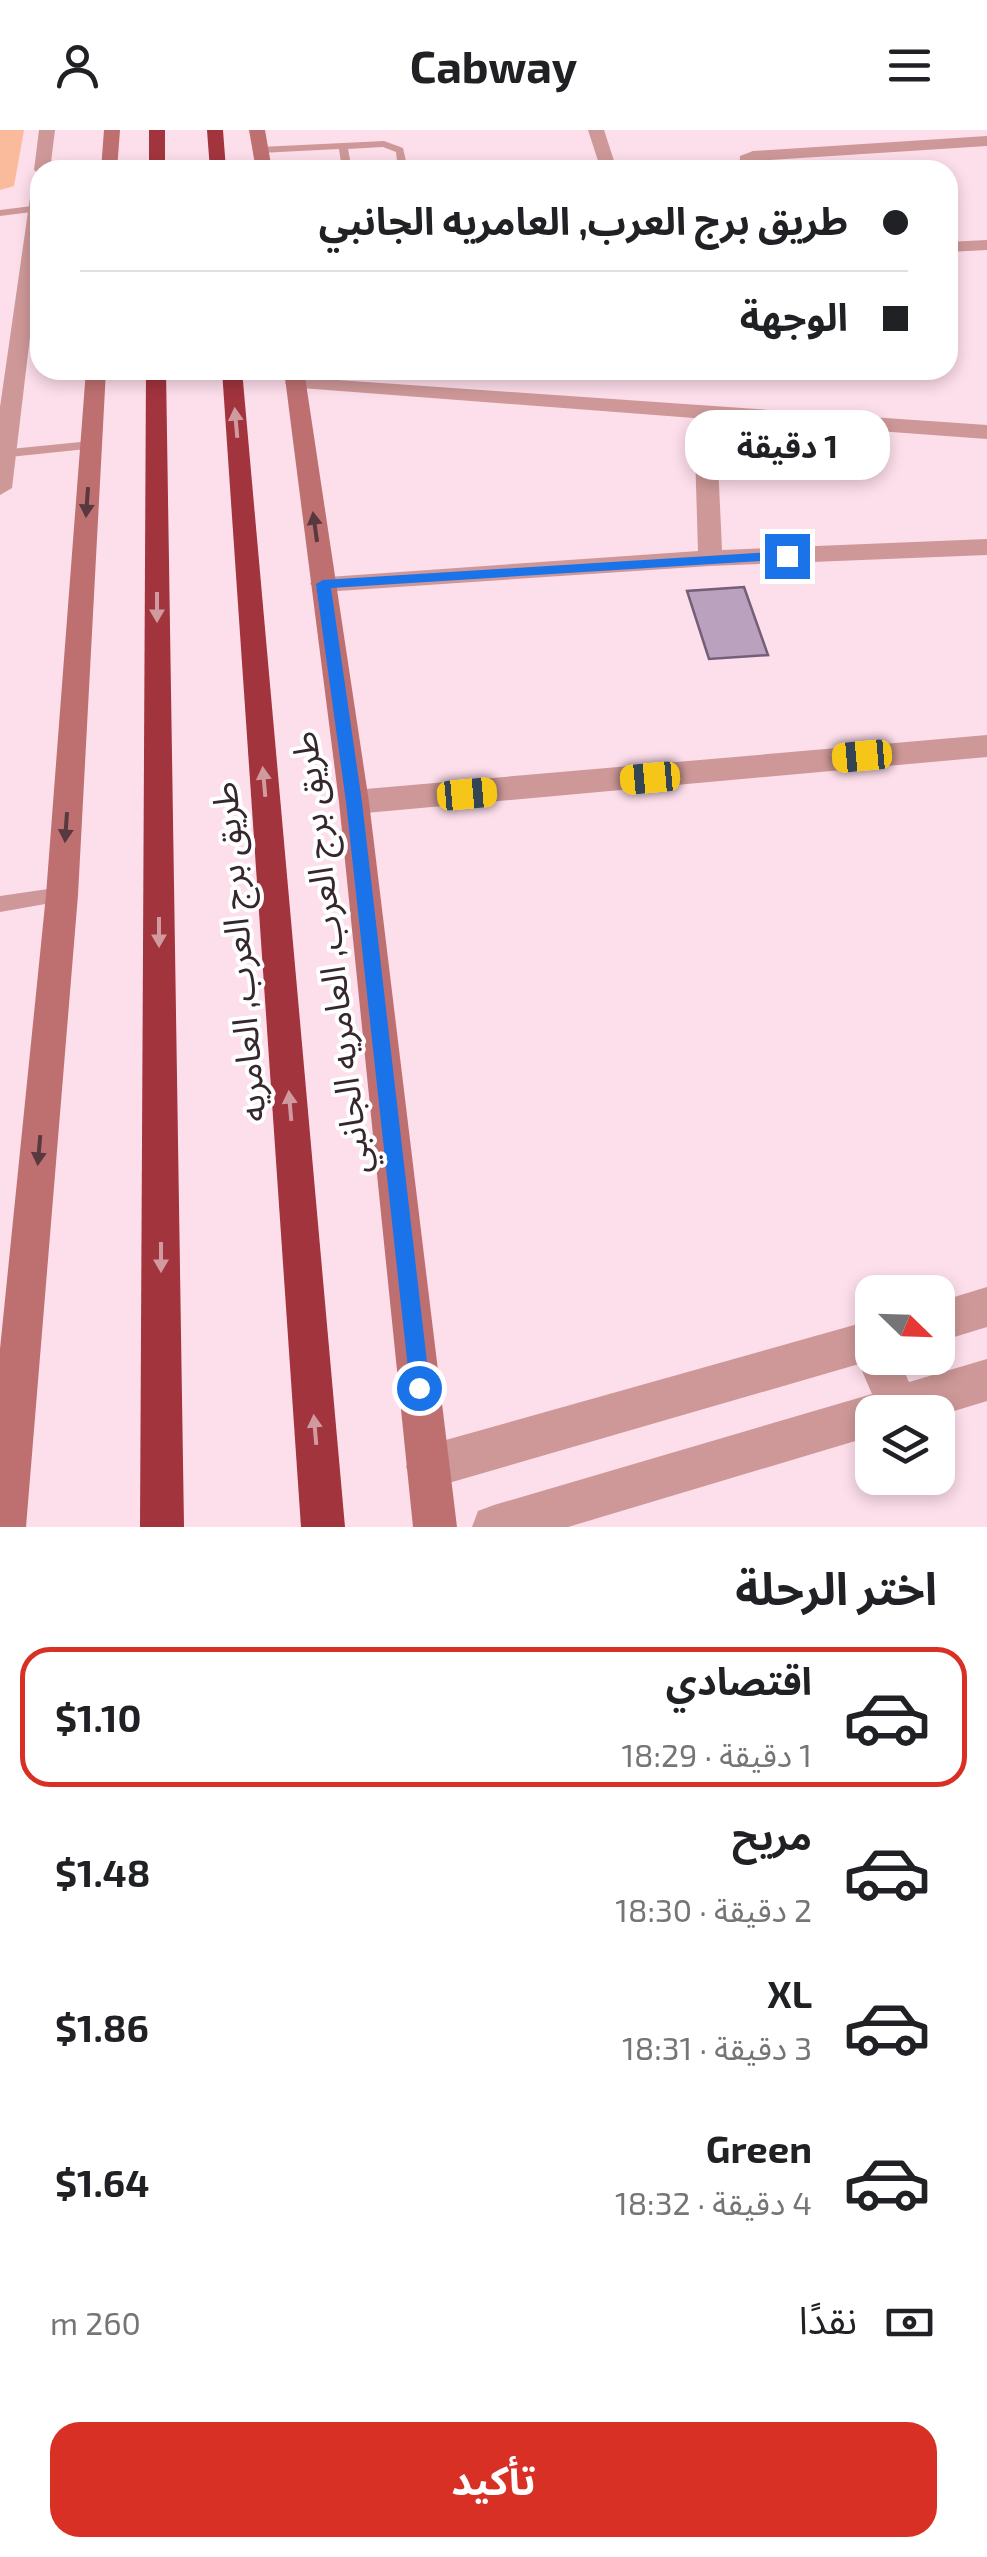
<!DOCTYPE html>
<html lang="ar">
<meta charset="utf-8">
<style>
body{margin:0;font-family:"Exo 2","Noto Sans Arabic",sans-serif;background:#f2f2f2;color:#202124;direction:rtl;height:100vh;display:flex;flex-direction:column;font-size:38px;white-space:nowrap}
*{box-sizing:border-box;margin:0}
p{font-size:32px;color:#757577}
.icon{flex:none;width:55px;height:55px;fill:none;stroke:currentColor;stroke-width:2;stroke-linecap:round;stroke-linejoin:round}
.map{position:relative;height:1397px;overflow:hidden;direction:ltr}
.drawer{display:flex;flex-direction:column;background:#fff;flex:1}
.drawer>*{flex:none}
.hud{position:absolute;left:30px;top:30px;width:928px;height:220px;border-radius:30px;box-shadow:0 5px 15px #0003;direction:rtl;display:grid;align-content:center;height:220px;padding:0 50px;background:#fff}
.needle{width:65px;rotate:113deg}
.fabs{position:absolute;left:855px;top:1145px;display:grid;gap:20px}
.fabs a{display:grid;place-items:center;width:100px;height:100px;border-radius:20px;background:#fff;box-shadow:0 5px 15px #0003;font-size:50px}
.end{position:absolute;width:45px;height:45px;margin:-22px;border:12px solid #1a73e8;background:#fff;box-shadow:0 0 0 5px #fff}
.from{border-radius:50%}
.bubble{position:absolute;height:70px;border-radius:30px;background:#fff;box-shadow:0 5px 15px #0003;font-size:32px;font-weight:700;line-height:70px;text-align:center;direction:rtl}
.car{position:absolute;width:30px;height:60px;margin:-30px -15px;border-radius:12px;box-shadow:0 0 8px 2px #0007;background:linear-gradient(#f5c518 24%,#345 0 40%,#f5c518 0 76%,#345 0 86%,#f5c518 0)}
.hud b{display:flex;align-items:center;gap:35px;height:95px;font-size:38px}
.hud b+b{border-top:2px solid #e0e0e0}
.hud i{width:25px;height:25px;background:#202124}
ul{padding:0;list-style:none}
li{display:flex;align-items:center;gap:30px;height:140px;margin:0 20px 15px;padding:0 30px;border:5px solid transparent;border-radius:30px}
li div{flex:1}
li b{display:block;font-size:38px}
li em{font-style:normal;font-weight:700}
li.active{border-color:#d93025}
li>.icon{width:90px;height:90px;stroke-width:1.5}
h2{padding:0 50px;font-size:45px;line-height:120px}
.pay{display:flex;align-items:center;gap:25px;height:110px;padding:0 50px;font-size:38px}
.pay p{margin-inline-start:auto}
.action{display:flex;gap:20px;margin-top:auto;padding:20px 50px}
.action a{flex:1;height:115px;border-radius:30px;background:#d93025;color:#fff;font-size:40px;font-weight:700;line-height:115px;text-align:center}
header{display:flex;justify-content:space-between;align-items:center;height:130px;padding:0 50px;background:#fff;font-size:45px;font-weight:700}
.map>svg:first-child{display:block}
.green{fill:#f9bb9b}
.building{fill:#baa1be;stroke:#745e78;stroke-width:2.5}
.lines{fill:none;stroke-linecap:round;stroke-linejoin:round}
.lane{fill:#ce9898;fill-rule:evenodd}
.street{fill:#ce9898;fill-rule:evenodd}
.secondary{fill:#be7071;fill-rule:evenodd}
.highway{fill:#a2343e;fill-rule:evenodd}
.oneway{fill:#d09a9e}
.oneway2{fill:#58393f}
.route{fill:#1a73e8}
.labels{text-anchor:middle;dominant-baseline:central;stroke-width:8;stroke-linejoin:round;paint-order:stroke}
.street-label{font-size:35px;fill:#36272e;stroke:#fff}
</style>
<header><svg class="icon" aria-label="menu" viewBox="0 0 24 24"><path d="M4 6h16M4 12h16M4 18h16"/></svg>Cabway<svg class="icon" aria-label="person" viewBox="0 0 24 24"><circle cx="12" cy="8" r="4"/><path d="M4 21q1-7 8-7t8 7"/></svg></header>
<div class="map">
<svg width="987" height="1397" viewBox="0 0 987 1397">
<rect width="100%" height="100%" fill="#fddeeb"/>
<path class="green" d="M0,0H24L14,56L0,60Z"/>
<path class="building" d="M744,457L768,525L709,529L687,461Z"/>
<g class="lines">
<g class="lane">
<path d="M384,11L403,18L408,40H398L396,22L383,17L348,19L352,40H342L339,19L260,23L255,20L260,17Z"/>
<path d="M40,75V81L0,86V80Z"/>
<path d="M91,311L96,312V318L0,328V320Z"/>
<path d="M62,757L68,760L71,765L68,770L0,782V766Z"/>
</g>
<g class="street">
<path d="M39,0H55L50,40H40V44L34,40Z"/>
<path d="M588,0H604L617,40H601Z"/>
<path d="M987,6V16L756,31L755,40H739L740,26L753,21Z"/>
<path d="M40,49V123L12,358L0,365V277L32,54Z"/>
<path d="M987,110V120L948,122V112Z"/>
<path d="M295,247L987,295V309L716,289L722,420L987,409V425L710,436L323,462L310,454L314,448L698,421L694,288L288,257L285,253Z"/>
<path d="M987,605V627L354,684L344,680L339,672L344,664L354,660Z"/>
<path d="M987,1157V1197L938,1212V1172Z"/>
<path d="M872,1190V1228H898L909,1252L987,1229V1271L938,1286V1282H872V1306L568,1397H472L478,1381L494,1375L872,1264L859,1234L428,1359L413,1352L406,1337L413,1322L428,1315Z"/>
</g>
<g class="secondary">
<path d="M104,0H120L117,40H101Z"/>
<path d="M249,0H265L272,40H256Z"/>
<path d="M86,240H106L78,765L26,1397H0V1219L46,765Z"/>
<path d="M284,240H304L369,672L457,1397H413L339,672Z"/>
</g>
<g class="highway">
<rect x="149" y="0" width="16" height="40"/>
<path d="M207,0H223L226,40H210Z"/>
<path d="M146,240H166L184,1397H140Z"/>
<path d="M222,240H242L345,1397H301Z"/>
</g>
</g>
<defs><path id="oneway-solid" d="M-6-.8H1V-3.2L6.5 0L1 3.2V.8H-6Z" transform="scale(2.5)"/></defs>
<g class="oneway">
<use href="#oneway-solid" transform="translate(236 293) rotate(-95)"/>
<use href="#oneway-solid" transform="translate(157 477) rotate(90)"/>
<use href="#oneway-solid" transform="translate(264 652) rotate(-95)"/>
<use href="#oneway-solid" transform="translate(159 802) rotate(90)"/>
<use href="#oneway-solid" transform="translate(290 976) rotate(-95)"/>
<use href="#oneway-solid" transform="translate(161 1127) rotate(90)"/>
<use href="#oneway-solid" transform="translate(315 1300) rotate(-95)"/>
</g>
<g class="oneway2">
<use href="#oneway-solid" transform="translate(87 372) rotate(94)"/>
<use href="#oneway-solid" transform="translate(315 397) rotate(-98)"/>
<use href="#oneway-solid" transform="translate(66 697) rotate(94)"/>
<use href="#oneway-solid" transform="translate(39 1020) rotate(95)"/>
</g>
<path class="route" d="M787,421L792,422V429L331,458L362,672L430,1258L427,1266L419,1270L411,1266L346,672L316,454L323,450Z"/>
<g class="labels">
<g class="street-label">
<text transform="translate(237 822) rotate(-95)">طريق برج العرب, العامريه</text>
<text transform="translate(329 823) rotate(-97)">طريق برج العرب, العامريه الجانبي</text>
</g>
</g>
</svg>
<div class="fabs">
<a><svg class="needle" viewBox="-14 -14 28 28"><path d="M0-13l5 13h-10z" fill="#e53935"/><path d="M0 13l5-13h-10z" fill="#757577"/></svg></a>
<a><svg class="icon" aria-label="layers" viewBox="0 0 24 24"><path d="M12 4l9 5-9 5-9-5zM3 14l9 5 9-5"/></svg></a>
</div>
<i class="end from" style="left:419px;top:1258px"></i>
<i class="end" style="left:787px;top:426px"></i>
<div class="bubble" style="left:685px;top:280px;width:205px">1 دقيقة</div>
<i class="car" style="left:862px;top:626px;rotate:265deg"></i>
<i class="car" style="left:650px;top:648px;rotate:265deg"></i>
<i class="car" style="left:467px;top:664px;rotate:85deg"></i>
<div class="hud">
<b><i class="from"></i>طريق برج العرب, العامريه الجانبي</b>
<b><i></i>الوجهة</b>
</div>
</div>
<section class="drawer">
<h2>اختر الرحلة</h2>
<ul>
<li class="active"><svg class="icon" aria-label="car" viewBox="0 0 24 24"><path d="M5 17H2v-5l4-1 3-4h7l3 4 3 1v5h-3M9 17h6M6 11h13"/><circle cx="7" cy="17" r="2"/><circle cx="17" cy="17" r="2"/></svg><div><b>اقتصادي</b><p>1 دقيقة · 18:29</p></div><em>$1.10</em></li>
<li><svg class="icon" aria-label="car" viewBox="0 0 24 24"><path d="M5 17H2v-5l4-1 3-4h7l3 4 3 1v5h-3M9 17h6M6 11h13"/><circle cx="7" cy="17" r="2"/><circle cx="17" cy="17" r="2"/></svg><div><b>مريح</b><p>2 دقيقة · 18:30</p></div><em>$1.48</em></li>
<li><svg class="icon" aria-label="car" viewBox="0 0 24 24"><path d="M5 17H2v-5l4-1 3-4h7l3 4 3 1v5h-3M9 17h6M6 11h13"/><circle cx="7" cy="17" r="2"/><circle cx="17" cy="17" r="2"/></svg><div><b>XL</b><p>3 دقيقة · 18:31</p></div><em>$1.86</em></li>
<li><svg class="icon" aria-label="car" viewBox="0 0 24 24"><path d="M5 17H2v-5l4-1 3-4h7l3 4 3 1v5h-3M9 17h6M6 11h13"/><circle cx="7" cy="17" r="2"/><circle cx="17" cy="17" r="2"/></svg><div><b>Green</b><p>4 دقيقة · 18:32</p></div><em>$1.64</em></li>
</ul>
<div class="pay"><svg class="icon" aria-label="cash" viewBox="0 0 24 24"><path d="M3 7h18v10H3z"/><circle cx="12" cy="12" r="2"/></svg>نقدًا<p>260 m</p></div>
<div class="action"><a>تأكيد</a></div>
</section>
